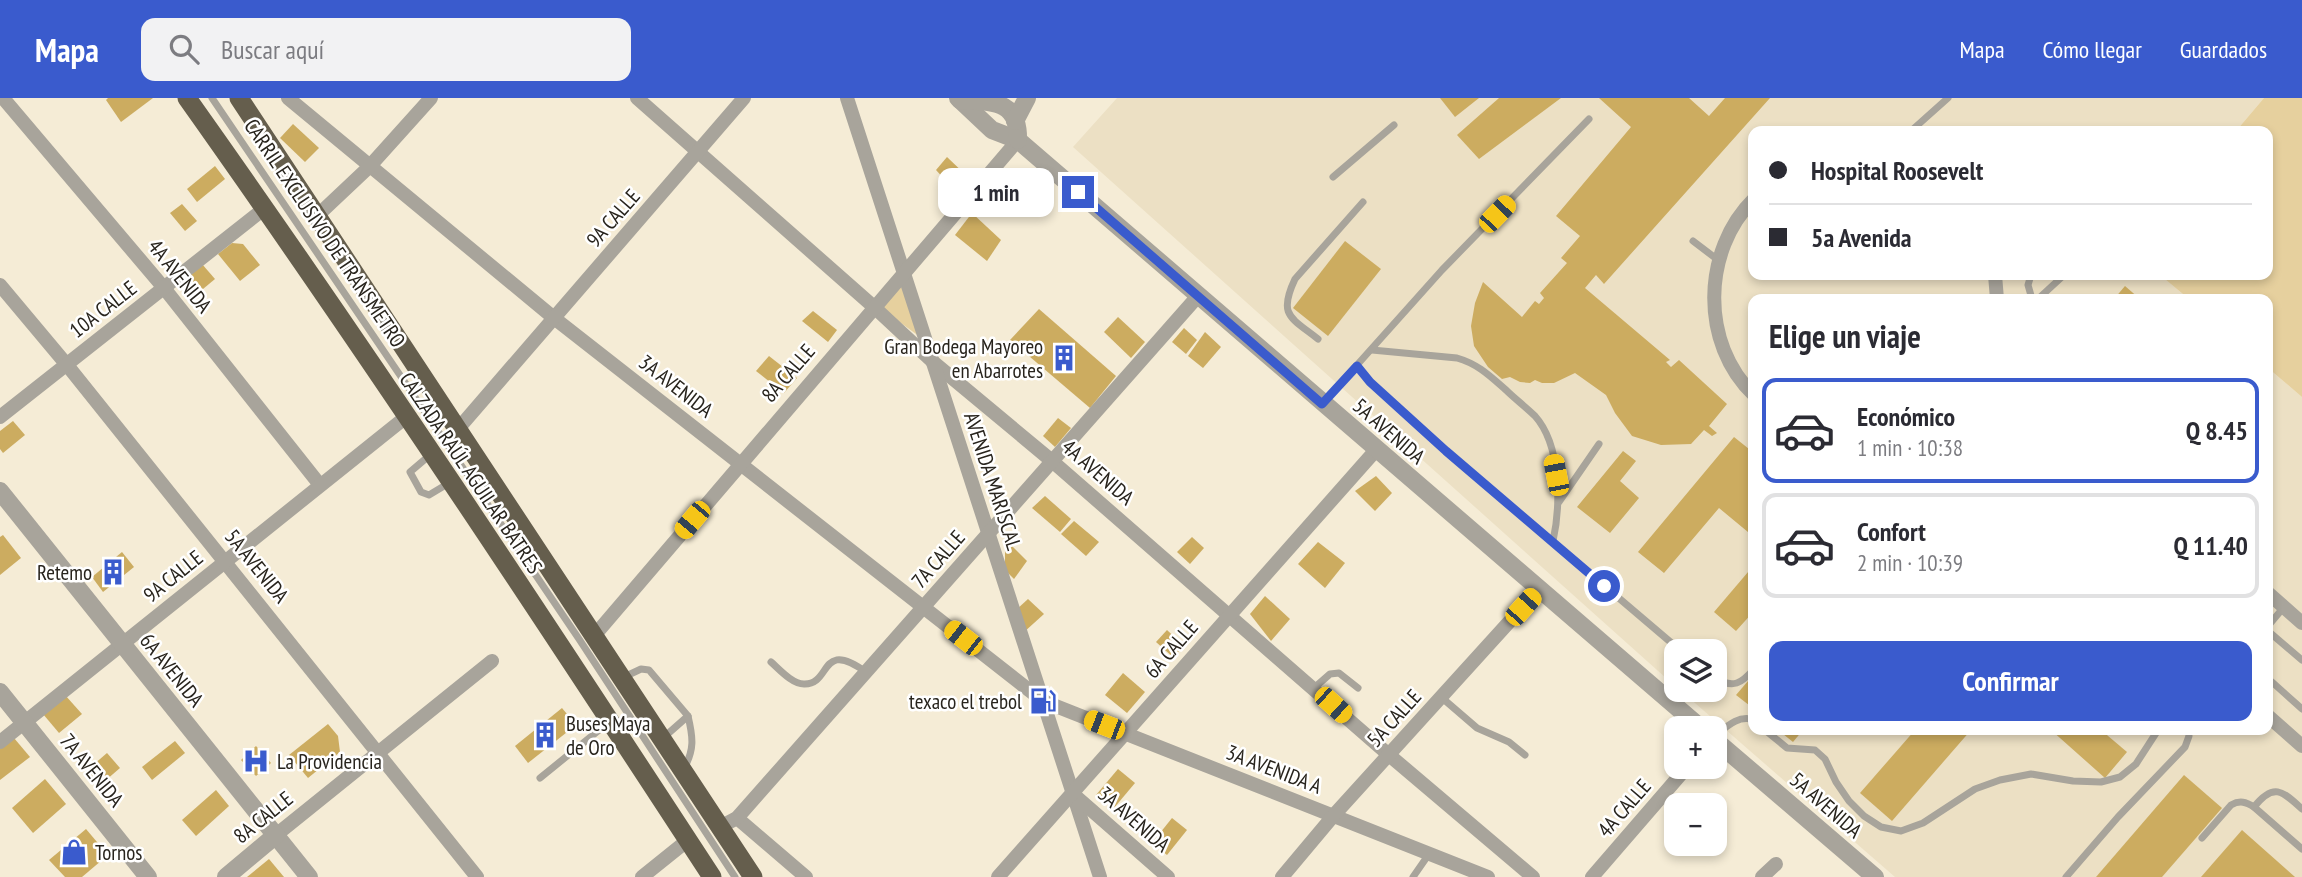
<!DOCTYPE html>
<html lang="es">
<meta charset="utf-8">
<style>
body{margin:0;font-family:"PT Sans Narrow",sans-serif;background:#f2f2f3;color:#2b2b33;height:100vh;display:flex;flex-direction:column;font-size:26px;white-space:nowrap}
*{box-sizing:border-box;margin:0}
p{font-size:23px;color:#7c7c81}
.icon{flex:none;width:38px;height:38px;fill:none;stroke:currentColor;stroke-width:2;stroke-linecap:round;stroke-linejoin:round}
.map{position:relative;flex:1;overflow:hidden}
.panel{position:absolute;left:1748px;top:196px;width:525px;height:441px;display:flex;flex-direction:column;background:#fff;border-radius:14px;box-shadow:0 4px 10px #0003}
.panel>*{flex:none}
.hud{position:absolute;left:1748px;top:28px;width:525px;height:154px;border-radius:14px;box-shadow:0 4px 10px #0003;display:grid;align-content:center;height:154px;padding:0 21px;background:#fff}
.buttons{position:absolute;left:1664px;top:541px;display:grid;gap:14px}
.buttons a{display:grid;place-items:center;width:63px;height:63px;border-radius:14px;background:#fff;box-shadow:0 4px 10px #0003;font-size:35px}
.end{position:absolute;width:32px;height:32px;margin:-16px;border:9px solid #3a5bcd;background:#fff;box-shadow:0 0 0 4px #fff}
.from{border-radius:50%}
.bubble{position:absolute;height:49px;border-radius:14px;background:#fff;box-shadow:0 4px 10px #0003;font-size:23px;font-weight:700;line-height:49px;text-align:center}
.car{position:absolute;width:21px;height:42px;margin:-21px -10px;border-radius:9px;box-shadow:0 0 5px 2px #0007;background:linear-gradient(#f5c518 24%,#345 0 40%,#f5c518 0 76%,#345 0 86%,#f5c518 0)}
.hud b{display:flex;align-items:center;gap:24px;height:66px;font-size:26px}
.hud b+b{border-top:2px solid #e1e1e2}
.hud i{width:18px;height:18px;background:#2b2b33}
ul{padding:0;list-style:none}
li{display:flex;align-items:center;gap:21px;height:105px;margin:0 14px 10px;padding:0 7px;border:4px solid #e1e1e2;border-radius:14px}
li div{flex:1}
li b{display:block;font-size:26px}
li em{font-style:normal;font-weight:700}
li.selected{border-color:#3a5bcd}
li>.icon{width:63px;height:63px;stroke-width:1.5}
h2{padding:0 21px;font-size:32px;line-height:84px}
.cta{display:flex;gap:14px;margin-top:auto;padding:14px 21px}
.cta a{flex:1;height:80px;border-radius:14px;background:#3a5bcd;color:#fff;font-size:28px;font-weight:700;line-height:80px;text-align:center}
header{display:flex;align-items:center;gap:42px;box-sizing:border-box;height:98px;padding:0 35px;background:#3a5bcd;color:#fff}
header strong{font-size:33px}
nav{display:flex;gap:38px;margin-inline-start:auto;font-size:24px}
.search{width:490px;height:63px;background:#f2f2f3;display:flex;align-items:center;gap:18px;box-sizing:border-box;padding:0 24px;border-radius:14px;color:#7c7c81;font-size:26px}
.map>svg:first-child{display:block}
.built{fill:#ece0c4}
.green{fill:#e6d09e}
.building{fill:#ccac60}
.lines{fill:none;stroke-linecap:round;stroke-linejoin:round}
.service{stroke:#a8a49b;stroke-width:7}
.minor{stroke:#a8a49b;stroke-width:14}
.tertiary{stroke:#a8a49b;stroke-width:18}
.trunk{stroke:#655e4d;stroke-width:19}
.route{stroke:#3a5bcd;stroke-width:9}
.labels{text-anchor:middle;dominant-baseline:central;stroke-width:5;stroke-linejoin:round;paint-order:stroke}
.street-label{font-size:21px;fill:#28241d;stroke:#fff}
.poi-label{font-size:21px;fill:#28241d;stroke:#fff;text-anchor:end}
</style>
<header>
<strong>Mapa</strong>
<div class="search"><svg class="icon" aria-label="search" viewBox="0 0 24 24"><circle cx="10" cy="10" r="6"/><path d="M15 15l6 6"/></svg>Buscar aquí</div>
<nav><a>Mapa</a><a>Cómo llegar</a><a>Guardados</a></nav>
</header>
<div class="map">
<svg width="2302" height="779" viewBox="0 0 2302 779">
<rect width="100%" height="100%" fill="#f5ecd6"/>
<path class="built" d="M1117,0H2264L2236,33H1754V177H2160L2189,201H1754V632H2268V270L2302,299V779H1895L1680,592H1715V553H1676V589L1073,49Z"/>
<g class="green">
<path d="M2264,0H2302V299L2268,270V201H2189L2160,177H2268V33H2236Z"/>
<path d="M907,181L927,244L879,209Z"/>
</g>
<g class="building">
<path d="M108,0H153L121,24L106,2Z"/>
<path d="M1440,0H1479L1455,19Z"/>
<path d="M1499,0H1561L1479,61L1457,37Z"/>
<path d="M1599,0H1689L1709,18L1725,0H1770L1604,186L1596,177L1585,190L1670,262L1666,264L1671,269L1679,262L1727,306L1709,328L1717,335L1712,338L1704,332L1691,346L1661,347L1632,338L1615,315L1606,297L1575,275L1554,285H1542L1535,282L1530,285L1520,284L1510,279L1502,281L1488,269L1474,248L1471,228L1475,205L1483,184L1522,219L1535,203L1539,206L1544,200L1540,195L1567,165L1561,160L1580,138L1556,118L1631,29Z"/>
<path d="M293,26L319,50L305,64L280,40Z"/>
<path d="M947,59L970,81L958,96L936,72Z"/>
<path d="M215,68L225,81L197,104L187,91Z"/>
<path d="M182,106L197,123L185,133L170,115Z"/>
<path d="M972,115L1001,142L987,163L955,137Z"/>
<path d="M1345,143L1381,171L1328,238L1293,210Z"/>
<path d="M232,145L243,146L260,167L240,183L218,156Z"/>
<path d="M202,166L215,181L197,196L185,182Z"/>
<path d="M2125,188L2140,201H2114Z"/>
<path d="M1039,211L1116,278L1090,310L1010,242Z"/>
<path d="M813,213L837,232L828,244L802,223Z"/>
<path d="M1118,219L1145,244L1131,260L1104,234Z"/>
<path d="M1184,230L1197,242L1186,256L1172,244Z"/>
<path d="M1205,234L1221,249L1203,270L1188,258Z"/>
<path d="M769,258L797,280L784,295L756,273Z"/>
<path d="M1058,320L1071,330L1055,349L1043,338Z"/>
<path d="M13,323L25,337L3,355L0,351V333Z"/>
<path d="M1734,339L1754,355V368L1751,371L1754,373V439L1719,410L1664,475L1638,454Z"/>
<path d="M1623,353L1636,363L1620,383L1639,400L1610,435L1577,409Z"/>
<path d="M1376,378L1392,395L1375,413L1355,393Z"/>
<path d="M1045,398L1071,421L1060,434L1032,410Z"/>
<path d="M1074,423L1099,444L1086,458L1061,436Z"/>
<path d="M3,437L21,460L0,477V439Z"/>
<path d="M1192,439L1204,450L1190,466L1177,454Z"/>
<path d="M1005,441L1027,463L1014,481L1005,472Z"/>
<path d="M1318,444L1345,465L1325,490L1298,466Z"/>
<path d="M122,454L134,469L103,494L92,479Z"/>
<path d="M1754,467V513L1736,533L1714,514Z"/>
<path d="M1265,498L1290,521L1271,543L1250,516Z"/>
<path d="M1028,501L1044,516L1023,535L1016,512Z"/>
<path d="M1167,532L1183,547L1174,560L1156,544Z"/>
<path d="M1123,575L1145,594L1127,615L1105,597Z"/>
<path d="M1754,576V611L1736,597Z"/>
<path d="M65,597L82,616L59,635L43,616Z"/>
<path d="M562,610L576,627L528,665L515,648Z"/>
<path d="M328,626L338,638L340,654L308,680L289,657Z"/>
<path d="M1778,632H1803L1793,644Z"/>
<path d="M1915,632H1971L1892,723L1860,695Z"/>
<path d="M2051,632H2101L2127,654L2105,680Z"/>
<path d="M14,640L30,659L0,682V651Z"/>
<path d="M175,643L185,655L152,682L142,669Z"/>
<path d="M256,648L271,665L256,678L241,662Z"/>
<path d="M107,655L120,670L98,689L85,674Z"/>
<path d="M1118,671L1135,685L1114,710L1096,697Z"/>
<path d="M2184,677L2222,710L2162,779H2096Z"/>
<path d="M45,681L66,706L33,735L12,710Z"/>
<path d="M216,692L229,708L196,738L182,722Z"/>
<path d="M1172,720L1187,732L1167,757L1152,745Z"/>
<path d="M86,731L108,757L82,779H65L49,762Z"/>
<path d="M2242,732L2295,779H2201Z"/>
<path d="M269,761L284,779H247Z"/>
</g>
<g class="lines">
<g class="service">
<path d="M212,0L579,541L735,779"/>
<path d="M1911,33L1948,0"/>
<path d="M1333,79L1394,27"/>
<path d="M1693,143L1718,162"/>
<path d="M2031,177L2028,187L2032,201"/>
<path d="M2038,201L2064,177"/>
<path d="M1318,241C1290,219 1278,217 1295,181L1363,104"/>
<path d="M1372,252L1457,260C1478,266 1490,278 1506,292C1515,301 1526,309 1535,318C1561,347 1561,407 1553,443"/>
<path d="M1357,268L1370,284L1446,353L1681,553"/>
<path d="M1323,305L1442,172L1589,21"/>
<path d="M430,357L410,374L421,394L429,397L449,385"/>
<path d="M1559,404L1599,346"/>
<path d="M2268,528L2284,509"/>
<path d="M2268,533L2302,562"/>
<path d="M771,564C779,571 792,586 804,586C832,587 819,540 866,574"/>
<path d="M624,579L641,571L649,572L688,618L663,640"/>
<path d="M1715,581C1734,590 1741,586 1754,571"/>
<path d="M2272,584L2302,611"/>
<path d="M1314,590L1330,576L1339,575L1358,590"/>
<path d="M1441,599L1477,630L1509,644L1525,657"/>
<path d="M1765,632L1787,650L1815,652L1825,661L1836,684L1849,703L1864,718L1881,729L1901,733L1923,725L1975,691L2000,682L2031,676L2073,683L2101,684L2120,679L2136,666L2158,632"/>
<path d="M1715,638C1726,629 1739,616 1754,622"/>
<path d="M683,672C695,652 693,639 688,618"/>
<path d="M540,680L609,624"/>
<path d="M2302,711C2282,692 2273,685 2254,709L2302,751"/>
<path d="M2202,740L2231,707C2240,702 2246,704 2254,709"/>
<path d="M1413,779L1429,756"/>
<path d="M2066,779L2118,719L2185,649L2189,638L2188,632"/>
</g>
<g class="minor">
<path d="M3,0L164,190L320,387"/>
<path d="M288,0L554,220L1043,603L1488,779"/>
<path d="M637,0L874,209L933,264L1052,363L1389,657L1533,779"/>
<path d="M847,0L1100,779"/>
<path d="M1754,101C1702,152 1700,246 1754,297"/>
<path d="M317,118L369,69L431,0"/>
<path d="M1995,177L1997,201"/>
<path d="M0,187L67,267L477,779"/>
<path d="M0,319L265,110"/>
<path d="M458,331L744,0"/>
<path d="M2268,495L2302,525"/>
<path d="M594,538L1018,42"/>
<path d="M2268,618L2302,648"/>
<path d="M0,644L406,319"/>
<path d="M1073,696L1168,779"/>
<path d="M737,720L806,779"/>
<path d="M720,729L737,720L1198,198"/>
<path d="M276,737L492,563"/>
<path d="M642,779L688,742"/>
<path d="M998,779L1376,352"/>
<path d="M1282,779L1334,717L1539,491"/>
<path d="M1592,779L1688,668"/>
<path d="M1762,779L1776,766"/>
</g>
<g class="tertiary">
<path d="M958,0L992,32L1018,42L1701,630"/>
<path d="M960,2C991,4 1019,1 1018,42"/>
<path d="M1015,23L1027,0"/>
<path d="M0,393L309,779"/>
<path d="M0,594L148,779"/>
<path d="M1715,642L1875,779"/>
<path d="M226,779L276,737"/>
</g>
<g class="trunk">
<path d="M187,0C368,255 541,517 712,779"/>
<path d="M239,0L753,779"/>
</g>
</g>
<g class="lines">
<path class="route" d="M1078,94L1322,306L1357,268L1370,284L1446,353L1604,488"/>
</g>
<defs>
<g id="building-bare" transform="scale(2.1)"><path d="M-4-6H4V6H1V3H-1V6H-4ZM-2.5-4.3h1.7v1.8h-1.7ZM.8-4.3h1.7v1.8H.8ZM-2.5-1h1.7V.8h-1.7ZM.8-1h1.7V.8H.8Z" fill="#3a5bcd" stroke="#fff" stroke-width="2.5" paint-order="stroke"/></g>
<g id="fuel-bare" transform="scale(2.1)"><path d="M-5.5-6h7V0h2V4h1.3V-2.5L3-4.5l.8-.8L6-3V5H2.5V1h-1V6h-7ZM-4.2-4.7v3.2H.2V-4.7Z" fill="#3a5bcd" stroke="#fff" stroke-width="2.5" paint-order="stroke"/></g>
<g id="hospital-bare" transform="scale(2.1)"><path d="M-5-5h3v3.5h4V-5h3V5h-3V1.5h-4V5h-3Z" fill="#3a5bcd" stroke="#fff" stroke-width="2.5" paint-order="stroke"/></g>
<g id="shop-bare" transform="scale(2.1)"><path d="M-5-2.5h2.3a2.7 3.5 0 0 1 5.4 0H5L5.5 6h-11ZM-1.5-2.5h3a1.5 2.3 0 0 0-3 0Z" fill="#3a5bcd" stroke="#fff" stroke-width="2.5" paint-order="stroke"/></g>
</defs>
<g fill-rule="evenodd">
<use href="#building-bare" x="1064" y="260"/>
<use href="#building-bare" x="113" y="474"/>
<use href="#fuel-bare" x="1043" y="603"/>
<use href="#building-bare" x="545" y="637"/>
<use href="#hospital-bare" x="256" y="663"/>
<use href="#shop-bare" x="74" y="754"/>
</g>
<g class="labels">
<g class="street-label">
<text transform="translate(613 120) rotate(-49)">9A CALLE</text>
<text transform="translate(325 135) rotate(56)">CARRIL EXCLUSIVO DE TRANSMETRO</text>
<text transform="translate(180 178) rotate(51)">4A AVENIDA</text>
<text transform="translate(103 211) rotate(-38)">10A CALLE</text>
<text transform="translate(788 275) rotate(-49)">8A CALLE</text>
<text transform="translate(676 288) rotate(38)">3A AVENIDA</text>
<text transform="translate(1389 333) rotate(41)">5A AVENIDA</text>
<text transform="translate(1098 374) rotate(41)">4A AVENIDA</text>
<text transform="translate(471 375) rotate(56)">CALZADA RAÚL AGUILAR BATRES</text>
<text transform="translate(993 383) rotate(72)">AVENIDA MARISCAL</text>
<text transform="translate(938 461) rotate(-49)">7A CALLE</text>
<text transform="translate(257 468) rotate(51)">5A AVENIDA</text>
<text transform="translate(173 478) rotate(-39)">9A CALLE</text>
<text transform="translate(1171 551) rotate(-49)">6A CALLE</text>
<text transform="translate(172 572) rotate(51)">6A AVENIDA</text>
<text transform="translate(1394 620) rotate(-48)">5A CALLE</text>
<text transform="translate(1274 671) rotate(21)">3A AVENIDA A</text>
<text transform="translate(92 672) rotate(51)">7A AVENIDA</text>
<text transform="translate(1826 707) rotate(41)">5A AVENIDA</text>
<text transform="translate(1624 710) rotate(-49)">4A CALLE</text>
<text transform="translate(263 719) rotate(-39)">8A CALLE</text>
<text transform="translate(1134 721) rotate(41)">3A AVENIDA</text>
</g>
<g class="poi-label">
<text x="1043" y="248">Gran Bodega Mayoreo<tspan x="1043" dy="24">en Abarrotes</tspan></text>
<text x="92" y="474">Retemo</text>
<text x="1022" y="603">texaco el trebol</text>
<text x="566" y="625" text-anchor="start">Buses Maya<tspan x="566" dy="24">de Oro</tspan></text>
<text x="277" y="663" text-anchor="start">La Providencia</text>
<text x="95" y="754" text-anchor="start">Tornos</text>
</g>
</g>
</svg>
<div class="buttons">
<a><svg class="icon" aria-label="layers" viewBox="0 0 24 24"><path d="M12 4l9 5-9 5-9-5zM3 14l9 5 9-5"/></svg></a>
<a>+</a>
<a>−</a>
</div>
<i class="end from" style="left:1604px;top:488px"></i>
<i class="end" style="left:1078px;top:94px"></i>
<div class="bubble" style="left:938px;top:70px;width:116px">1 min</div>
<i class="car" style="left:1497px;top:116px;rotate:44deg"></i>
<i class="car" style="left:1556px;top:377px;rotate:349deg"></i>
<i class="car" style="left:692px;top:422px;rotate:220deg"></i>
<i class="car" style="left:1523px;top:509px;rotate:42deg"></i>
<i class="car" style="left:963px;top:540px;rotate:308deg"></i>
<i class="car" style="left:1333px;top:607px;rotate:132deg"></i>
<i class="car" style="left:1104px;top:627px;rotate:291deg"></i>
<div class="hud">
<b><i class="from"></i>Hospital Roosevelt</b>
<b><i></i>5a Avenida</b>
</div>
<section class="panel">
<h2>Elige un viaje</h2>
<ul>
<li class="selected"><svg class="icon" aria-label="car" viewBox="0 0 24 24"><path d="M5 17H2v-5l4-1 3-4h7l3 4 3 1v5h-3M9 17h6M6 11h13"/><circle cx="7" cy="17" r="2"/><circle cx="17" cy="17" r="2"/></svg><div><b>Económico</b><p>1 min · 10:38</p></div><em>Q 8.45</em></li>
<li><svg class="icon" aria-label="car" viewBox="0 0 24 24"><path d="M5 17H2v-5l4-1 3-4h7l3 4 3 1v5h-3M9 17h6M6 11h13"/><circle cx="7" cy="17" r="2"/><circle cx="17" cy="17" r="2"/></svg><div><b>Confort</b><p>2 min · 10:39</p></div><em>Q 11.40</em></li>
</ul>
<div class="cta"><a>Confirmar</a></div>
</section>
</div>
